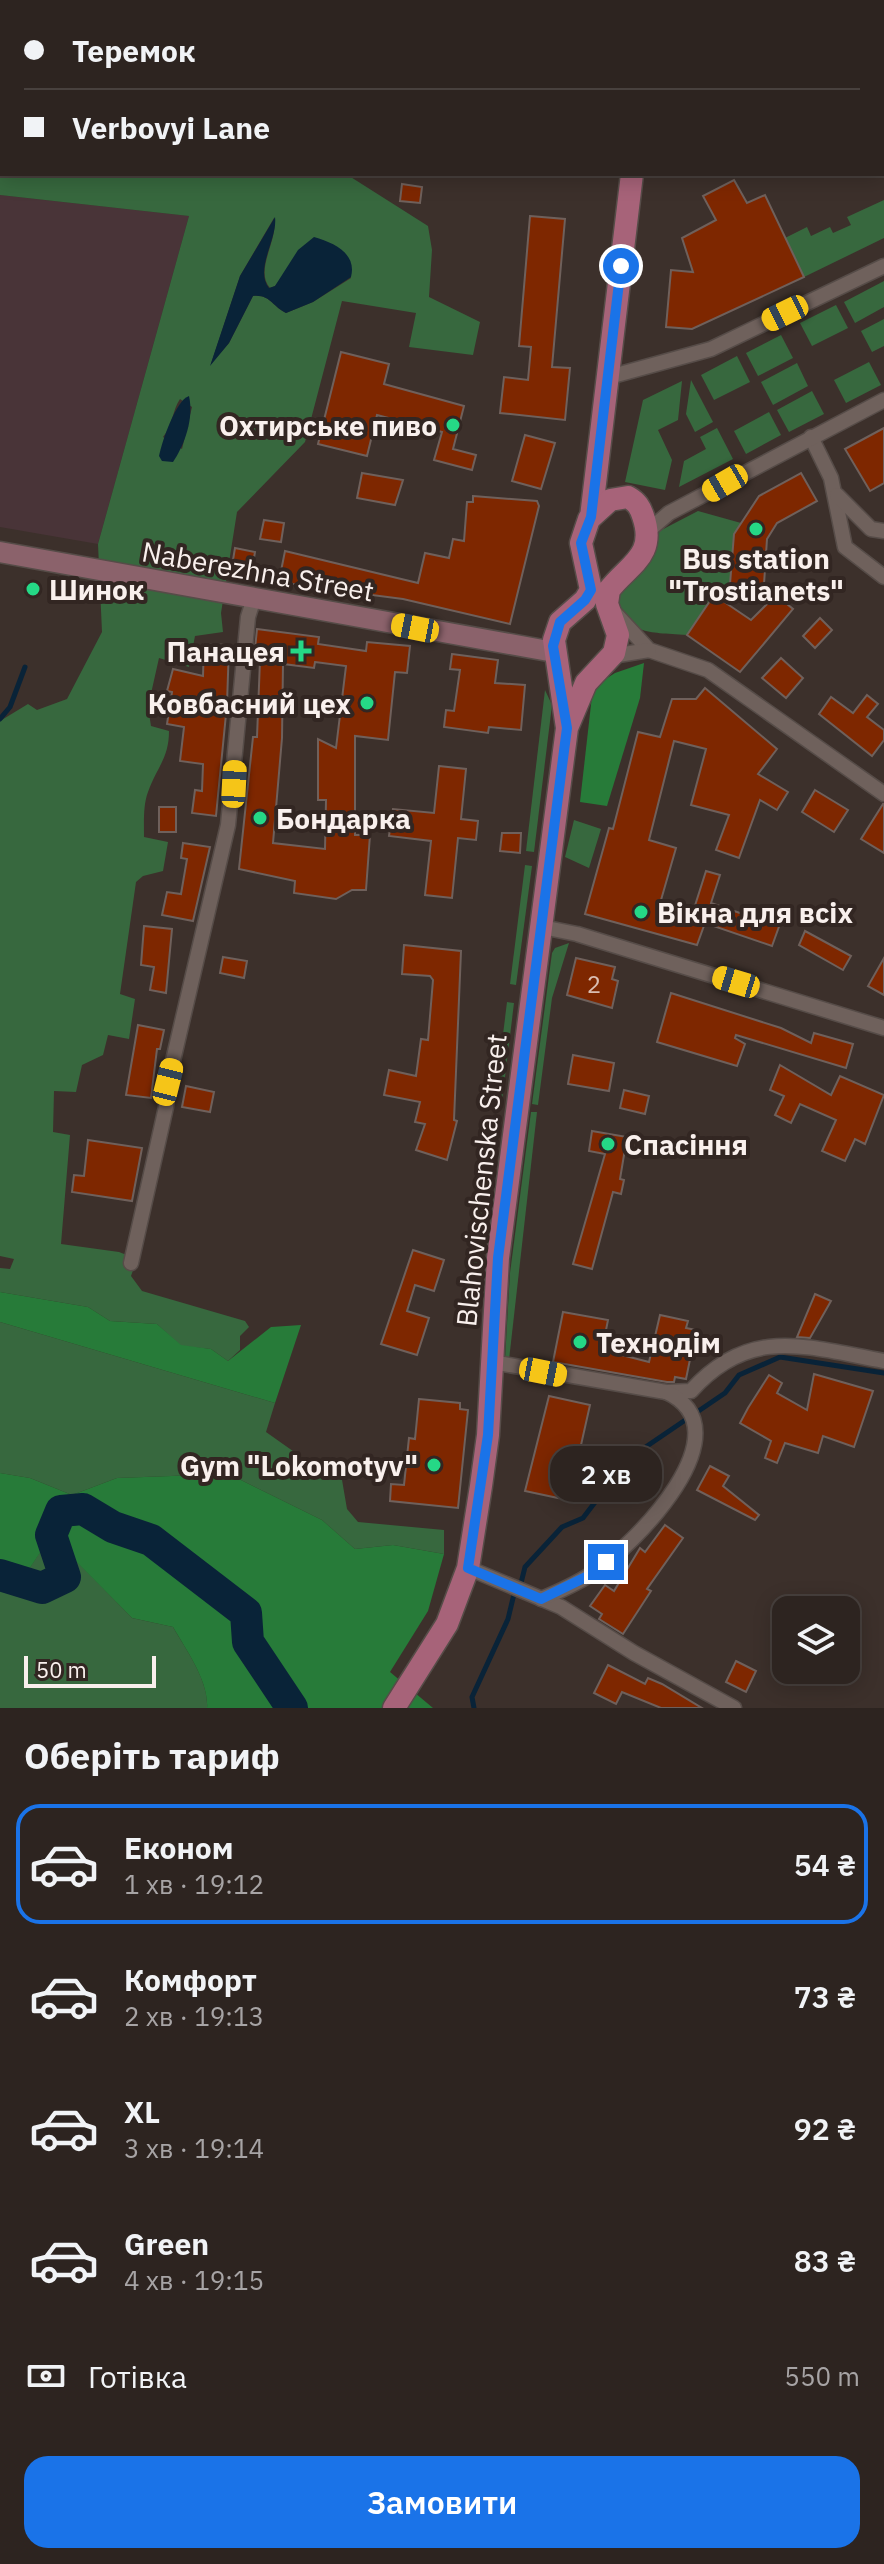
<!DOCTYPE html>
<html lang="uk">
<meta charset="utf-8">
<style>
body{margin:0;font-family:"IBM Plex Sans",sans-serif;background:#39302d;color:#f1f3f6;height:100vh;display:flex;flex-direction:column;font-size:30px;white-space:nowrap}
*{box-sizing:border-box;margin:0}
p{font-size:26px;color:#a7a4a5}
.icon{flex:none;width:44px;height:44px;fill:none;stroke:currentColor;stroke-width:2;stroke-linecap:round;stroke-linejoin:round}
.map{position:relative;height:1708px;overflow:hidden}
.sheet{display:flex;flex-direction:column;background:#2d2420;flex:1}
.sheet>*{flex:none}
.guide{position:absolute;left:0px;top:0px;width:884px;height:176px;box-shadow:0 4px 20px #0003,0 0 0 2px #48413e;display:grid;align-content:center;height:176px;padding:0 24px;background:#2d2420}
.buttons{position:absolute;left:772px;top:1596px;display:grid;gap:16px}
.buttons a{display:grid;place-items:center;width:88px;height:88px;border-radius:16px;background:#2d2420;box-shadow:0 4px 20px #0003,0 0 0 2px #48413e;font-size:40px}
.scale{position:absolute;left:24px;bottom:20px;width:132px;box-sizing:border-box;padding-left:8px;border:4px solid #f9f0ed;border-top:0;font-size:22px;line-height:28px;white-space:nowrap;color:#f9f0ed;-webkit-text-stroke:6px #322622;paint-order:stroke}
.end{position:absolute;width:36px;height:36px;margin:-18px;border:10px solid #1a73e8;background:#fff;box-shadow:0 0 0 4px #fff}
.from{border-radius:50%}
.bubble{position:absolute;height:56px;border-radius:24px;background:#2d2420;box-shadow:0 4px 20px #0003,0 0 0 2px #48413e;font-size:26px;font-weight:600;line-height:56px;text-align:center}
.car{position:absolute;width:24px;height:48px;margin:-24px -12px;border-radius:10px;box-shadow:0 0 6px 2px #0007;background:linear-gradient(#f5c518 24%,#345 0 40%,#f5c518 0 76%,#345 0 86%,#f5c518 0)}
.guide b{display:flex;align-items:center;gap:28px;height:76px;font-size:30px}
.guide b+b{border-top:2px solid #48413e}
.guide i{width:20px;height:20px;background:#f1f3f6}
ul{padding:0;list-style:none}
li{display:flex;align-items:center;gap:24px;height:120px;margin:0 16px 12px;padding:0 8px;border:4px solid transparent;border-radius:24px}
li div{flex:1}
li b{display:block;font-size:30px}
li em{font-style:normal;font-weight:600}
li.selected{border-color:#1a73e8}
li>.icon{width:72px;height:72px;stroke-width:1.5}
h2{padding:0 24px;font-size:36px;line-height:96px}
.pay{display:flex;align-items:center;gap:20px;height:88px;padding:0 24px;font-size:30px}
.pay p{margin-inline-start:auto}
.primary-button{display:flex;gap:16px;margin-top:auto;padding:16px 24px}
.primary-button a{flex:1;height:92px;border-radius:24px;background:#1a73e8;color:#fff;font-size:32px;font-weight:600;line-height:92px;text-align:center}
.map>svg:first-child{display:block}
.commercial{fill:#493438}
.green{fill:#37683e;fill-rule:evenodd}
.forest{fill:#277b39}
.water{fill:#092338}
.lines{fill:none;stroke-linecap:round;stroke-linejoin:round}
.stream{stroke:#092338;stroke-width:5}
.river{stroke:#092338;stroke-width:32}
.building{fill:#7e2700;stroke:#6f605b;stroke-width:2;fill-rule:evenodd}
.minor-casing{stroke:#564c48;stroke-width:17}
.secondary-casing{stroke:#564c48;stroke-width:23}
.primary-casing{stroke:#564c48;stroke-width:25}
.minor{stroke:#6f615c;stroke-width:14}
.secondary{stroke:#8b626b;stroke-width:20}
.primary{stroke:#a76379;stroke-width:22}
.route{stroke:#1a73e8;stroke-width:10}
.poi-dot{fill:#25d886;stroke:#322622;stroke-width:3}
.labels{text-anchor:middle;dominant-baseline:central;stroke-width:8;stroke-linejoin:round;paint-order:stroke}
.number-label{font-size:24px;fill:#dabeb2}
.poi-label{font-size:28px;font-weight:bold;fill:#f9f0ed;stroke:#322622;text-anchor:start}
.street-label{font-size:28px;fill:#f9f0ed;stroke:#322622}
</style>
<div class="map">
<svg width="884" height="1708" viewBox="0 0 884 1708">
<rect width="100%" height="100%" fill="#3c302b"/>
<path class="commercial" d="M0,195L189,216L98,544L0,527Z"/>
<g class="green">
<path d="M0,0L459,2H2V174H346L428,226L432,250L429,297L480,322L473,355L409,347L416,313L342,301L305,442L237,512L221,613L223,632L195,636L189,667L159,658L148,707L151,726L169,731C169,758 157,767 148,792C143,805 144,823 144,837L168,842L163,871L143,876L136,882L120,994L135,999L129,1039L108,1035L103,1055L82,1065L76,1092L54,1091L53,1132L70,1135L61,1244L119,1252L137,1259L131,1276L142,1291L245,1321L249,1327L240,1336V1350L228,1361L211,1349L181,1346L157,1324L110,1321L88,1307L0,1292V1268L10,1269L14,1259L0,1256V721L28,704L37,710L67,699L102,632L98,544L189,216L0,195ZM274,218C279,239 254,270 270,288L275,286L314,238L341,250L351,278L313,302L286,313C273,307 270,294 253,296L229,343L211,364L240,276ZM180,399L192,407L182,449L163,437C173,425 172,411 180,399Z"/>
<path d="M884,200V238L804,277L785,238L807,227L811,236L830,227L833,233L851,225L847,217Z"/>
<path d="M884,281V307L855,323L844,302Z"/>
<path d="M836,305L848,328L812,346L800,323Z"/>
<path d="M884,319V346L872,352L861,331Z"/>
<path d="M781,335L793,358L758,376L746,353Z"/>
<path d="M737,356L750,382L714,400L701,375Z"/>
<path d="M869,362L881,385L846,403L834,380Z"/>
<path d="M797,363L808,386L773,405L761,382Z"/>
<path d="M691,380L713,422L695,432L686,414Z"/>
<path d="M682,381L678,420L658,430L672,460L665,490L625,482L643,400Z"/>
<path d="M812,391L824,414L789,432L777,410Z"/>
<path d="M769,412L781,435L746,454L734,431Z"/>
<path d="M717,428L733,459L679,487L684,461L706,449L700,437Z"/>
<path d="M698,511L741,523L734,534L730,584L714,595L687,635C644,632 633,635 607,598L646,538Z"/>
<path d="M545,690L552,705L534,852L526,851Z"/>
<path d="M574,820L601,829L589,868L565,857Z"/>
<path d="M525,865L532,866L516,985L510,984Z"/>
<path d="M569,943L552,998L538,1105L532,1104L552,953L555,948Z"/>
<path d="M507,1002L514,1003L502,1101L495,1100Z"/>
<path d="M531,1112H537L509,1360L505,1359L510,1273Z"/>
<path d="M480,1213L487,1214L477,1293L470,1292Z"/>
<path d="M0,1322L275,1403L266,1432L307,1461L341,1474L347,1509L358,1522L444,1530V1554L393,1545L355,1549L322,1520L241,1480L198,1475L117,1478L72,1495L30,1478L0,1473Z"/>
<path d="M51,1535L132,1618L173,1627C186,1650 209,1681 207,1708H0V1575L20,1583Z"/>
</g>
<g class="forest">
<path d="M644,663L640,698L607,806L580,802L593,687L615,673Z"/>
<path d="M0,1292L88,1307L110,1321L157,1324L181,1345L211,1349L228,1361L271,1327L301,1325L275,1403L0,1322Z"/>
<path d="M0,1473L30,1478L72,1495L117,1478L198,1475L241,1480L322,1520L355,1549L393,1545L444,1554L428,1611L390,1672L433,1708H207C209,1681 186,1650 173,1627L132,1618L51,1536L20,1583L0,1575Z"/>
</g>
<g class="water">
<path d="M275,217C278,238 254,270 269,288L275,286L298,250L314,237C335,243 357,254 351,277L313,302L286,313C273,307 270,294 253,296L229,343L210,366L240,276Z"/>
<path d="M189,396C194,418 185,444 173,462L162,461L159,456C162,441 176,400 189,396Z"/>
</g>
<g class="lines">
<g class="stream">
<path d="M0,719L10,707L25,667"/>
<path d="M521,1583L525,1567L562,1527L583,1518L628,1459L725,1393L739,1375L780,1357L884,1373"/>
<path d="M474,1708L472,1697L508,1619L514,1594"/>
</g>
<path class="river" d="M0,1575L42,1588L65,1577L51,1535L61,1511L83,1509L113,1527L151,1540L246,1613L248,1642L292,1708"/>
</g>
<g class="building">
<path d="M734,180L747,203L765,195L804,277L692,329L666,327L671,270L693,272L682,238L716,220L703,196Z"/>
<path d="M402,184L422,187L420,203L400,201Z"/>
<path d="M530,216L565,219L552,367L570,368L565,420L500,413L504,377L528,380L531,347L519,346Z"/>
<path d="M341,352L389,364L384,384L464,406L453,449L476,455L472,470L434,460L442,432L377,415L367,456L318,444Z"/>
<path d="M884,428V483L870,491L845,449Z"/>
<path d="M525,435L555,443L541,489L512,481Z"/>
<path d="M362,473L403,480L395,505L357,498Z"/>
<path d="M801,473L817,501L777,523L767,539L764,584H730L734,534L759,496Z"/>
<path d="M473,496L537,501L539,506L510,624L403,599L357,593L356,597L279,581L285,551L418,583L425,553L449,558L453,539L464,541L467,502H473Z"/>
<path d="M264,520L284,523L281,542L260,539Z"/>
<path d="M235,548L255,552L252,570L232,566Z"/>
<path d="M714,595L751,620L776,595L793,609L740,672L687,635Z"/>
<path d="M820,618L832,630L815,648L803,636Z"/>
<path d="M257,629L319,637L318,644L366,651L367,642L410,646L407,673L395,672L388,740L355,736V835H370L366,890H352L336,899L294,893L295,881L239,869L253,737H257L260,660L254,659ZM315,662L346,666L336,748L318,739V800H326L325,849L273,843L282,738L283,664L314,668Z"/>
<path d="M204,644L229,645L227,704L216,816L192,813L195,790L202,791L203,764L180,761L184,727L167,724L172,692L167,691L173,669L203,676Z"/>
<path d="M452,654L498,660L495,683L525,685L521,730L489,727L488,733L444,727L446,710L454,711L460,670L450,669Z"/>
<path d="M781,658L803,678L786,698L762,678Z"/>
<path d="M705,688L777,749L758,774L788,792L777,810L760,800L739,858L716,850L729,815L691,805L706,749L674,741L649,840L676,848L661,900L667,902L664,910L691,918L706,871L720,875L711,903L763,921L765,915L781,921L772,946L705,923L697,945L585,914L609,828L613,829L638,732L660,737L672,699H696Z"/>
<path d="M867,695L878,704L867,717L884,730V740L872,756L819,714L831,697L853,713Z"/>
<path d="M439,766L466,769L461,819L478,821L476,840L458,838L452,898L425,895L431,841L389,836L393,809L434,813Z"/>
<path d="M815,790L848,810L834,832L802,812Z"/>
<path d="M883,804H884V853L861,839Z"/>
<rect x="159" y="807" width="17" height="25"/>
<path d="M502,833H521L520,853L500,851Z"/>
<path d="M183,843L210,847L193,921L162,915L167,892L181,894L187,859L181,858Z"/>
<path d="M144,926L172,929L166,993L150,990L154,967L141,965Z"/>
<path d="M805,931L851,956L843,970L799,945Z"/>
<path d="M404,945L461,951L454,1120L457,1121L447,1160L416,1150L425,1124L415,1122L420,1102L384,1095L389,1070L416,1076L421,1039L428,1040L433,980L430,976L402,974Z"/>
<path d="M223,957L247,961L244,978L220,973Z"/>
<path d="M576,958L615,967L612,979L618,981L612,1008L567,995Z"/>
<path d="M884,958V995L868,986Z"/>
<path d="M671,993L781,1028L811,1043L814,1033L853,1044L846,1068L736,1035L735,1038L745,1044L737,1066L657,1042Z"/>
<path d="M138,1025L164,1030L160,1049H157L151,1098L126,1095Z"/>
<path d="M573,1055L614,1063L609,1091L568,1084Z"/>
<path d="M780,1065L831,1095L840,1076L884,1095L865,1144L855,1139L845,1161L822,1151L836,1120L800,1104L791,1123L775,1115L784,1096L770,1090Z"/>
<path d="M186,1086L214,1092L210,1112L182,1107Z"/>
<path d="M624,1090L649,1096L645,1114L620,1108Z"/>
<path d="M592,1131L627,1137L620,1179L624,1180L621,1194L613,1192L592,1269L573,1264L605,1154L589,1151Z"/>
<path d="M88,1140L142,1148L132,1201L72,1192L74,1175L84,1176Z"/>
<path d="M413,1250L444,1260L434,1291L415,1285L407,1311L429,1318L417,1355L381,1344Z"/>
<path d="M815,1294L831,1301L810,1338L797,1337Z"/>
<path d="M563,1312L608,1320L602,1350L649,1362L660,1315L688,1321L686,1328L696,1330L686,1379L675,1377L674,1382H667L553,1362Z"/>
<path d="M814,1374L873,1391L854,1447L823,1436L818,1453L785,1443L777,1463L765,1458L771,1441L740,1423L748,1408L769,1375L782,1383L777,1393L807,1410Z"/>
<path d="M549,1396L590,1405L574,1476L563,1474L558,1498L525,1491Z"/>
<path d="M419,1399L460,1403V1409L468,1410L458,1508L390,1501L391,1484L404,1485L409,1438L415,1439Z"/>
<path d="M710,1466L729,1476L723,1486L759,1515L755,1520L697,1490Z"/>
<path d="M665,1525L683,1538L647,1589L651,1591L623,1634L599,1619L602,1614L590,1606L605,1585L614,1591L640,1548L645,1552Z"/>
<path d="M736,1661L756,1671L746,1692L726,1682Z"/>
<path d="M608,1665L645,1684L648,1678L662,1684L702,1708H661L622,1692L616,1704L594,1693Z"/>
</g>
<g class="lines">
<g class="minor-casing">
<g id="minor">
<path d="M609,377L711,349L884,266"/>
<path d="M811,437L831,478L845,547L884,577"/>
<path d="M837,495L871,529L884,531"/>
<path d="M647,532L669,513L884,400"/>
<path d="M615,613L649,650L708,670L884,794"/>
<path d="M612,656L649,650"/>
<path d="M542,927L577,934L884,1028"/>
<path d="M131,1263L166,1107L168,1082L228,825L248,617L254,598"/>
<path d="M492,1362L666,1392L691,1391C750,1325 806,1347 884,1361"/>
<path d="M468,1568L561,1607L634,1653L734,1708"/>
<path d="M541,1599C558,1592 576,1584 591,1574C634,1546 749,1430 666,1392"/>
</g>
</g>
<g class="secondary-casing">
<path id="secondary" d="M0,552L554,652"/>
</g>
<g class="primary-casing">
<g id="primary">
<path d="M646,2V0"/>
<path d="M591,517L632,174"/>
<path d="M394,1708L447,1624L468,1568L481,1486L488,1435L498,1258L567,728L554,640L560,622L585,600L591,590L581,543L589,519L610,500L628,497C637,502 640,507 643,516C657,556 628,565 609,590L607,604L618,635L614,653L586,683L567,728"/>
</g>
</g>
<use href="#minor" class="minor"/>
<use href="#secondary" class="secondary"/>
<use href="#primary" class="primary"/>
</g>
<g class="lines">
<path class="route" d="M606,1562L592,1574L541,1599L468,1568L488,1435L498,1258L567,728L553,646L560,622L585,600L591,590L581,543L591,517L621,266"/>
</g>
<g class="poi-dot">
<circle cx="453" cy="425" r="8"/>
<circle cx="756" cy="529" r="8"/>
<circle cx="33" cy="589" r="8"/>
<path d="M297 639h8v8h8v8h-8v8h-8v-8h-8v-8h8z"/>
<circle cx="367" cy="703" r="8"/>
<circle cx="260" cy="818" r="8"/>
<circle cx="641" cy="912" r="8"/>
<circle cx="608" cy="1144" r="8"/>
<circle cx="580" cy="1342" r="8"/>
<circle cx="434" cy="1465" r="8"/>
</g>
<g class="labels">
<g class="number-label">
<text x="594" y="984">2</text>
</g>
<g class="poi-label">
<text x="437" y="425" text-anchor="end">Охтирське пиво</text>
<text x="756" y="558" text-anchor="middle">Bus station<tspan x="756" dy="32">"Trostianets"</tspan></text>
<text x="49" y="589">Шинок</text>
<text x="285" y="651" text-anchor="end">Панацея</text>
<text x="351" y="703" text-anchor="end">Ковбасний цех</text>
<text x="276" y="818">Бондарка</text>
<text x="657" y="912">Вікна для всіх</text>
<text x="624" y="1144">Спасіння</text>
<text x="596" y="1342">Технодім</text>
<text x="418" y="1465" text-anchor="end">Gym "Lokomotyv"</text>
</g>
<g class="street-label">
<text transform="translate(258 571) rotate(10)">Naberezhna Street</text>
<text transform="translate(481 1180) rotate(-84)">Blahovischenska Street</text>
</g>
</g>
</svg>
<div class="buttons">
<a><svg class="icon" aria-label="layers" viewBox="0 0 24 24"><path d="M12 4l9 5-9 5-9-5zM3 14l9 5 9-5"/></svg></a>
</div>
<div class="scale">50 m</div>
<i class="end from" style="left:621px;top:266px"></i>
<i class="end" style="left:606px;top:1562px"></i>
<div class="bubble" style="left:550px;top:1446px;width:112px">2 хв</div>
<i class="car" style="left:785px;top:313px;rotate:244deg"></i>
<i class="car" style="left:725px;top:483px;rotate:240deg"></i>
<i class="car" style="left:415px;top:628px;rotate:281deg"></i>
<i class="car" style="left:234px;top:784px;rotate:3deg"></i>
<i class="car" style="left:736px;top:982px;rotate:287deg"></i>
<i class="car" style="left:168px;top:1082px;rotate:14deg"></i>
<i class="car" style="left:543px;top:1372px;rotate:101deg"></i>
<div class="guide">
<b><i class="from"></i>Теремок</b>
<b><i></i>Verbovyi Lane</b>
</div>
</div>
<section class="sheet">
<h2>Оберіть тариф</h2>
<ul>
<li class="selected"><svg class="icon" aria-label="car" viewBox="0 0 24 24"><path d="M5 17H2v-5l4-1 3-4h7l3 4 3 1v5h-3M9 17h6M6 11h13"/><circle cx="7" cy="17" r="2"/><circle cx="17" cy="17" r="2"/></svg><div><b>Економ</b><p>1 хв · 19:12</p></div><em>54 ₴</em></li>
<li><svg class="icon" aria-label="car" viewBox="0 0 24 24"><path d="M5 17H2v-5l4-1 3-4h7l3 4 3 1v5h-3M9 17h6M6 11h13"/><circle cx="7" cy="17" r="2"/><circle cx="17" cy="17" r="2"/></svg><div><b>Комфорт</b><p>2 хв · 19:13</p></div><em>73 ₴</em></li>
<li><svg class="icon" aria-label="car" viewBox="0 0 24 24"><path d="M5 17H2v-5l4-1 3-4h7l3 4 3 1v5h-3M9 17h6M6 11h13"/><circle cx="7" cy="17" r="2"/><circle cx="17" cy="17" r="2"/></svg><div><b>XL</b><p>3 хв · 19:14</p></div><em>92 ₴</em></li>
<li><svg class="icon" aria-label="car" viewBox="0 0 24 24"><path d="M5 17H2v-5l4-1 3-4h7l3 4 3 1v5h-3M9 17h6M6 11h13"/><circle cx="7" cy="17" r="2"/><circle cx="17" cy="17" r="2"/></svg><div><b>Green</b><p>4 хв · 19:15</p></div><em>83 ₴</em></li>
</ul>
<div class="pay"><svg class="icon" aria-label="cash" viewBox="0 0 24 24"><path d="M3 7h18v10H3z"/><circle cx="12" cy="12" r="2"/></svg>Готівка<p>550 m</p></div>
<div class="primary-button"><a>Замовити</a></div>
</section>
